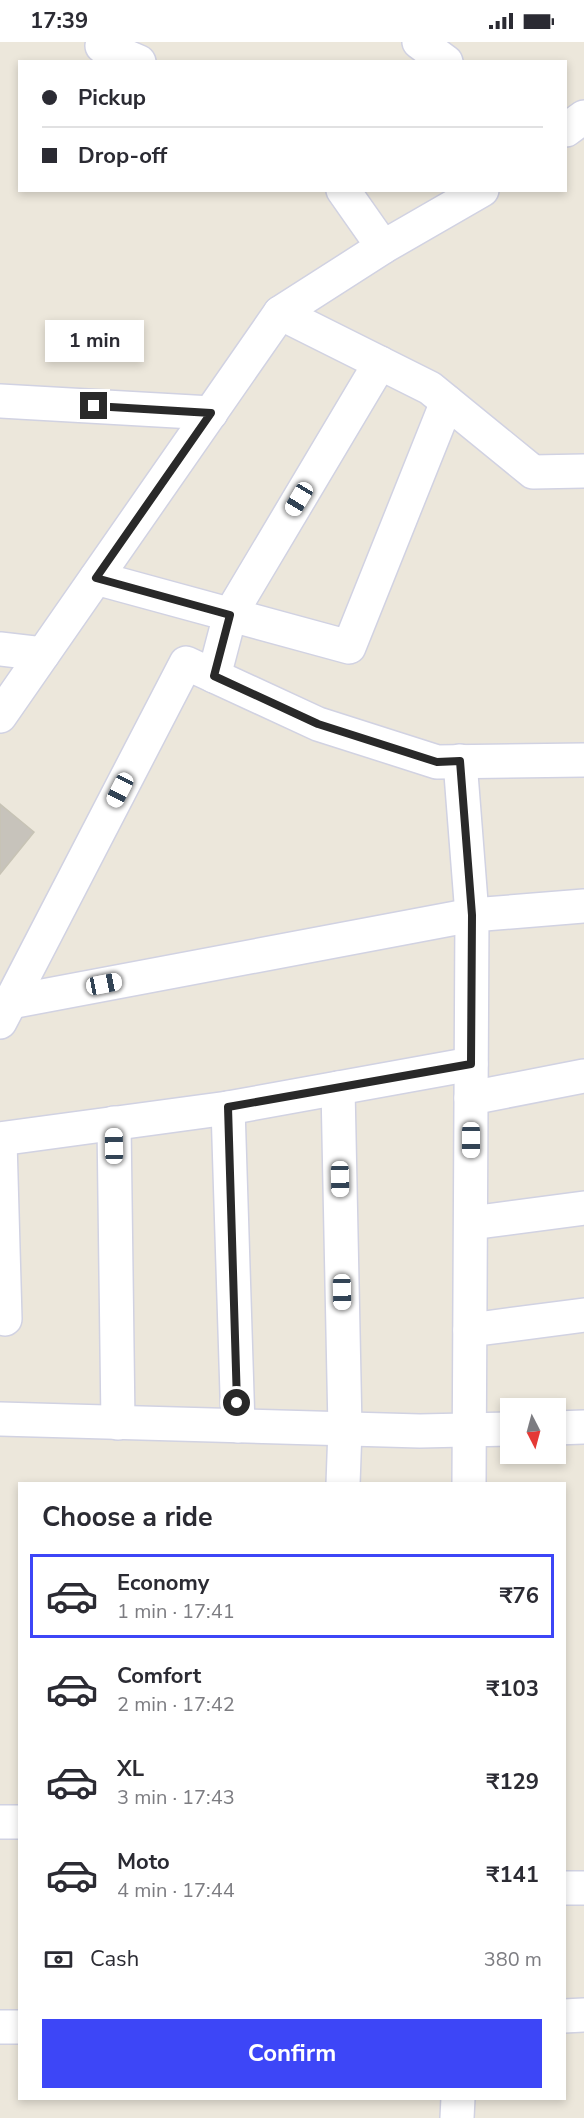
<!DOCTYPE html>
<meta charset="utf-8">
<style>
body{margin:0;font-family:"Nunito Sans",sans-serif;background:#f2f2f3;color:#2b2b33;height:100vh;display:flex;flex-direction:column;font-size:22px;white-space:nowrap}
*{box-sizing:border-box;margin:0}
p{font-size:20px;color:#7c7c81}
.icon{flex:none;width:33px;height:33px;fill:none;stroke:currentColor;stroke-width:2;stroke-linecap:round;stroke-linejoin:round}
.map{position:relative;flex:1;overflow:hidden}
.panel{position:absolute;left:18px;top:1440px;width:548px;height:618px;display:flex;flex-direction:column;background:#fff;border-radius:0px;box-shadow:0 3px 9px #0003}
.panel>*{flex:none}
.top-card{position:absolute;left:18px;top:18px;width:549px;height:132px;border-radius:0px;box-shadow:0 3px 9px #0003;display:grid;align-content:center;height:132px;padding:0 24px;background:#fff}
.needle{width:39px;rotate:174deg}
.buttons{position:absolute;left:500px;top:1356px;display:grid;gap:12px}
.buttons a{display:grid;place-items:center;width:66px;height:66px;border-radius:0px;background:#fff;box-shadow:0 3px 9px #0003;font-size:30px}
.end{position:absolute;width:27px;height:27px;margin:-14px;border:8px solid #292929;background:#fff;box-shadow:0 0 0 3px #fff}
.from{border-radius:50%}
.bubble{position:absolute;height:42px;border-radius:0px;background:#fff;box-shadow:0 3px 9px #0003;font-size:20px;font-weight:700;line-height:42px;text-align:center}
.car{position:absolute;width:18px;height:36px;margin:-18px -9px;border-radius:8px;box-shadow:0 0 4px 2px #0007;background:linear-gradient(#fff 24%,#345 0 40%,#fff 0 76%,#345 0 86%,#fff 0)}
.top-card b{display:flex;align-items:center;gap:21px;height:57px;font-size:22px}
.top-card b+b{border-top:2px solid #e1e1e2}
.top-card i{width:15px;height:15px;background:#2b2b33}
ul{padding:0;list-style:none}
li{display:flex;align-items:center;gap:18px;height:84px;margin:0 12px 9px;padding:0 12px;border:3px solid transparent;border-radius:0px}
li div{flex:1}
li b{display:block;font-size:22px}
li em{font-style:normal;font-weight:700}
li.on{border-color:#3d46f7}
li>.icon{width:54px;height:54px;stroke-width:1.5}
h2{padding:0 24px;font-size:27px;line-height:72px}
.pay{display:flex;align-items:center;gap:15px;height:66px;padding:0 24px;font-size:22px}
.pay p{margin-inline-start:auto}
.action{display:flex;gap:12px;margin-top:auto;padding:12px 24px}
.action a{flex:1;height:69px;border-radius:0px;background:#3d46f7;color:#fff;font-size:24px;font-weight:700;line-height:69px;text-align:center}
.status{display:flex;justify-content:space-between;align-items:center;height:42px;padding:0 30px;background:#fff;direction:ltr}
.status svg{height:16px;fill:currentColor}
.map>svg:first-child{display:block}
.building{fill:#c7c3bb;stroke:#c7c3b5;stroke-width:1.5}
.lines{fill:none;stroke-linecap:round;stroke-linejoin:round}
.minor-casing{stroke:#d1d2e2;stroke-width:36}
.minor{stroke:#fff;stroke-width:33}
.route{stroke:#292929;stroke-width:8}
</style>
<div class="status"><b>17:39</b><svg viewBox="0 0 49 12"><path d="M0 12V9h3v3zM5 12V6h3v6zM10 12V3h3v9zM15 12V0h3v12zM26 1h20v11H26zM47 4h2v5h-2z"/></svg></div>
<div class="map">
<svg width="584" height="2076" viewBox="0 0 584 2076">
<rect width="100%" height="100%" fill="#ece7db"/>
<path class="building" d="M0,762L34,790L0,832Z"/>
<g class="lines">
<g class="minor-casing">
<g id="minor">
<path d="M419,0L446,20"/>
<path d="M102,4L139,20"/>
<path d="M566,88L584,75"/>
<path d="M343,148L383,205"/>
<path d="M280,271L430,346L533,430L584,429"/>
<path d="M0,359L211,371"/>
<path d="M96,536L349,605L447,360"/>
<path d="M0,607L43,612"/>
<path d="M214,634L230,573L380,321"/>
<path d="M0,674L280,271L383,205L482,148"/>
<path d="M460,719L472,873L469,1442"/>
<path d="M0,962L472,873L584,864"/>
<path d="M0,980L186,621L318,682L437,720L584,718"/>
<path d="M338,1046L345,1387L343,1442"/>
<path d="M471,1056L584,1034"/>
<path d="M114,1081L118,1381"/>
<path d="M0,1097L228,1066"/>
<path d="M0,1099L5,1277"/>
<path d="M471,1181L584,1166"/>
<path d="M470,1288L584,1273"/>
<path d="M0,1377L420,1389L510,1387"/>
<path d="M238,1384L228,1066L471,1022"/>
<path d="M555,1386L584,1385"/>
<path d="M0,1780H20"/>
<path d="M564,1846H584"/>
<path d="M564,1974L584,1973"/>
<path d="M0,1985H20"/>
<path d="M457,2076L458,2056"/>
</g>
</g>
<use href="#minor" class="minor"/>
</g>
<g class="lines">
<path class="route" d="M94,364L211,371L96,536L230,573L214,634L318,682L437,720L460,719L472,873L471,1022L228,1065L237,1361"/>
</g>
</svg>
<div class="buttons">
<a><svg class="needle" viewBox="-14 -14 28 28"><path d="M0-13l5 13h-10z" fill="#e53935"/><path d="M0 13l5-13h-10z" fill="#7c7c81"/></svg></a>
</div>
<i class="end from" style="left:237px;top:1361px"></i>
<i class="end" style="left:94px;top:364px"></i>
<div class="bubble" style="left:45px;top:278px;width:99px">1 min</div>
<i class="car" style="left:299px;top:457px;rotate:211deg"></i>
<i class="car" style="left:120px;top:748px;rotate:207deg"></i>
<i class="car" style="left:104px;top:942px;rotate:79deg"></i>
<i class="car" style="left:471px;top:1098px;rotate:180deg"></i>
<i class="car" style="left:114px;top:1104px;rotate:359deg"></i>
<i class="car" style="left:340px;top:1137px;rotate:179deg"></i>
<i class="car" style="left:342px;top:1250px;rotate:179deg"></i>
<div class="top-card">
<b><i class="from"></i>Pickup</b>
<b><i></i>Drop-off</b>
</div>
<section class="panel">
<h2>Choose a ride</h2>
<ul>
<li class="on"><svg class="icon" aria-label="car" viewBox="0 0 24 24"><path d="M5 17H2v-5l4-1 3-4h7l3 4 3 1v5h-3M9 17h6M6 11h13"/><circle cx="7" cy="17" r="2"/><circle cx="17" cy="17" r="2"/></svg><div><b>Economy</b><p>1 min · 17:41</p></div><em>₹76</em></li>
<li><svg class="icon" aria-label="car" viewBox="0 0 24 24"><path d="M5 17H2v-5l4-1 3-4h7l3 4 3 1v5h-3M9 17h6M6 11h13"/><circle cx="7" cy="17" r="2"/><circle cx="17" cy="17" r="2"/></svg><div><b>Comfort</b><p>2 min · 17:42</p></div><em>₹103</em></li>
<li><svg class="icon" aria-label="car" viewBox="0 0 24 24"><path d="M5 17H2v-5l4-1 3-4h7l3 4 3 1v5h-3M9 17h6M6 11h13"/><circle cx="7" cy="17" r="2"/><circle cx="17" cy="17" r="2"/></svg><div><b>XL</b><p>3 min · 17:43</p></div><em>₹129</em></li>
<li><svg class="icon" aria-label="car" viewBox="0 0 24 24"><path d="M5 17H2v-5l4-1 3-4h7l3 4 3 1v5h-3M9 17h6M6 11h13"/><circle cx="7" cy="17" r="2"/><circle cx="17" cy="17" r="2"/></svg><div><b>Moto</b><p>4 min · 17:44</p></div><em>₹141</em></li>
</ul>
<div class="pay"><svg class="icon" aria-label="cash" viewBox="0 0 24 24"><path d="M3 7h18v10H3z"/><circle cx="12" cy="12" r="2"/></svg>Cash<p>380 m</p></div>
<div class="action"><a>Confirm</a></div>
</section>
</div>
